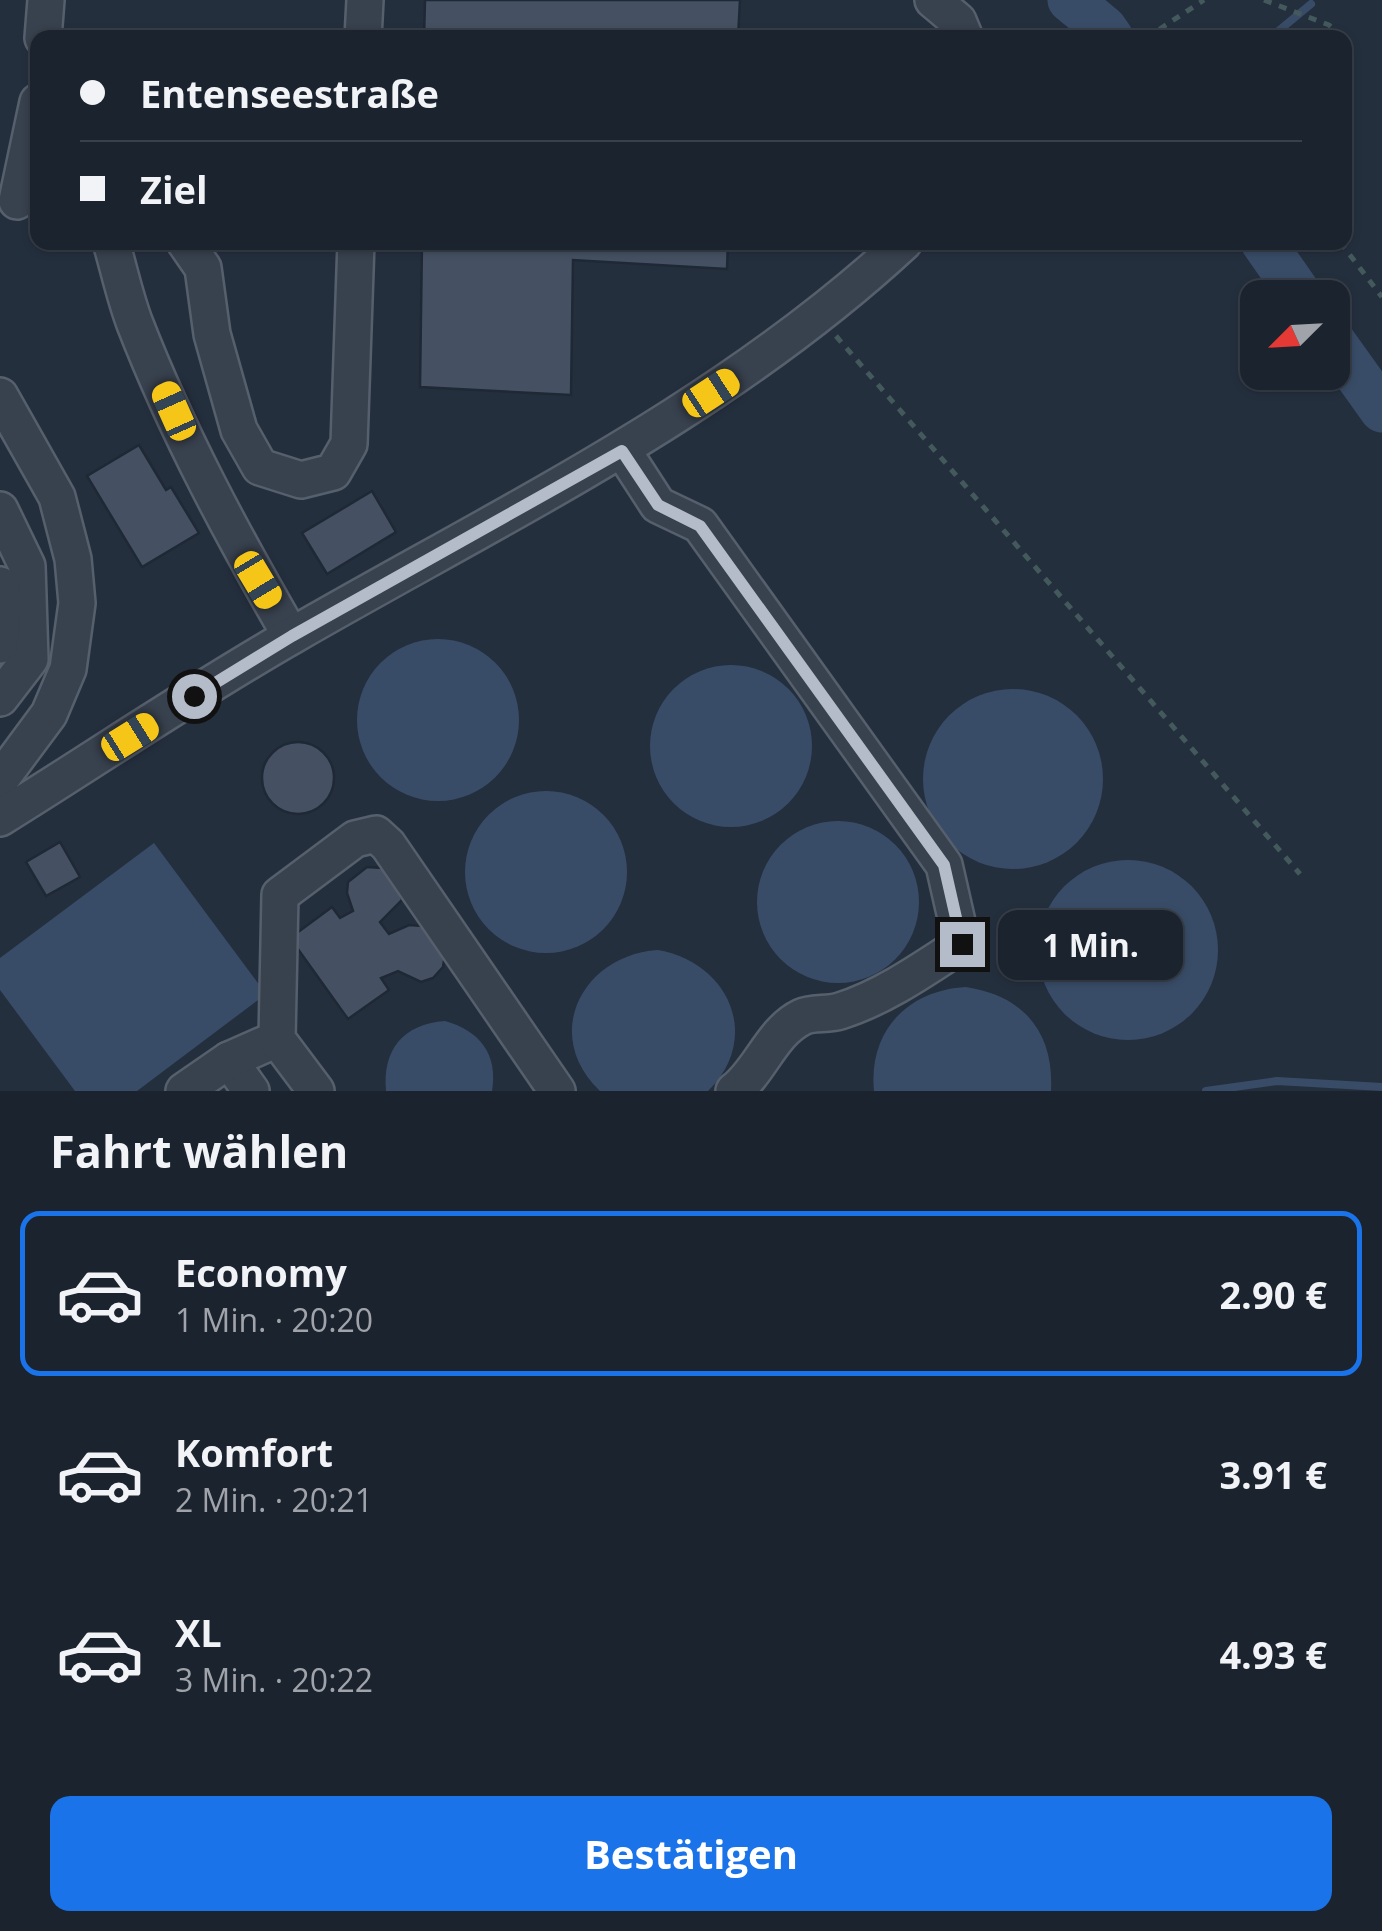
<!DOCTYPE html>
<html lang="de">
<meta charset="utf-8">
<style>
body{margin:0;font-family:"Open Sans",sans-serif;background:#242b36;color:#f1f3f6;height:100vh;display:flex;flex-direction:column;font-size:38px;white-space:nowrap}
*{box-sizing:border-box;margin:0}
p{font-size:32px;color:#a0a4aa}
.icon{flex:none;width:55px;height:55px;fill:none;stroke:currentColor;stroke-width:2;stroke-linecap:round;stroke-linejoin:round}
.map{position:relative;height:1091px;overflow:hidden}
.details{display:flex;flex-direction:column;background:#1b232e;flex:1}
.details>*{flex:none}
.hud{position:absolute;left:30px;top:30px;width:1322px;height:220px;border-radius:20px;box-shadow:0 2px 8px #0004,0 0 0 2px #39404a;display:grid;align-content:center;height:220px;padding:0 50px;background:#1b232e}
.needle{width:65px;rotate:246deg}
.fabs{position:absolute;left:1240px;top:280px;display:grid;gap:20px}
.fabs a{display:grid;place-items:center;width:110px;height:110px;border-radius:20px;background:#1b232e;box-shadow:0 2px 8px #0004,0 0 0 2px #39404a;font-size:50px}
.end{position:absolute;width:45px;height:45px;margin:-22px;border:12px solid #b4bcc9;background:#111;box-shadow:0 0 0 5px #111}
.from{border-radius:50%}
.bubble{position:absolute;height:70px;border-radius:20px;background:#1b232e;box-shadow:0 2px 8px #0004,0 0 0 2px #39404a;font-size:32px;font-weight:700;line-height:70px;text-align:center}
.car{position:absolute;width:30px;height:60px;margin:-30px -15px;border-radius:12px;box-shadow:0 0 8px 2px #0007;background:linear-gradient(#f5c518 24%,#345 0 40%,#f5c518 0 76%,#345 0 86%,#f5c518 0)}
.hud b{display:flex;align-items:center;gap:35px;height:95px;font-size:38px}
.hud b+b{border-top:2px solid #39404a}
.hud i{width:25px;height:25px;background:#f1f3f6}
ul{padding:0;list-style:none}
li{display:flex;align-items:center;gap:30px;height:165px;margin:0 20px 15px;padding:0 30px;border:5px solid transparent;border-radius:20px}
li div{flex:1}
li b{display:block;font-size:38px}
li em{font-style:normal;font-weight:700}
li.on{border-color:#1a73e8}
li>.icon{width:90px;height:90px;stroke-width:1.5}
h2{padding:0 50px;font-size:45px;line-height:120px}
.primary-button{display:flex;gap:20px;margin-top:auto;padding:20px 50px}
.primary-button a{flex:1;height:115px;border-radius:20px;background:#1a73e8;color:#fff;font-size:40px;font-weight:700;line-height:115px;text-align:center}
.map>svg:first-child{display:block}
.water{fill:#394c67}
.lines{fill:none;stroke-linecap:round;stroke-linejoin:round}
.stream{stroke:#394c67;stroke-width:8}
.river{stroke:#394c67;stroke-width:45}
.building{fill:#455162;stroke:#1f2835;stroke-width:2.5}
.minor-casing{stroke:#565f6c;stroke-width:40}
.path{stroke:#44595c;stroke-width:5;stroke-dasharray:8 8;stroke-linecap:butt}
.minor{stroke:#38414e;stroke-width:35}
.route{stroke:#b4bcc9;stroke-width:12}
</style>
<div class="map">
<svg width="1382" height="1091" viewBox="0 0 1382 1091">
<rect width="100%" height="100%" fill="#242f3e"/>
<g class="water">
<circle cx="438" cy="720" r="81"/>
<circle cx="731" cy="746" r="81"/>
<circle cx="1013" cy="779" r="90"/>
<circle cx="546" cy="872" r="81"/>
<circle cx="838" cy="902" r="81"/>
<path d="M154,843L266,994L137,1091H75L0,990V958Z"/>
<circle cx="1128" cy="950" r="90"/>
<path d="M658,950C728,962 763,1037 708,1091H600C541,1035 582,955 658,950Z"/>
<path d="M966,987C1024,996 1054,1032 1051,1091H874C868,1031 908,990 966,987Z"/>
<path d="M445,1021C480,1031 498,1054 492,1091H386C382,1050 403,1024 445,1021Z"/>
</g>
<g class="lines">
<g class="stream">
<path d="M1270,38L1311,4"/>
<path d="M1206,1091L1277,1081L1382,1087"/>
</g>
<g class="river">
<path d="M1070,0L1104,28L1111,38"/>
<path d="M1263,242L1302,298"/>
<path d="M1332,340L1382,410"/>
</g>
</g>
<g class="building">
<path d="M425,0H740L738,38H424Z"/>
<path d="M422,242H728L727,269L573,260L571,395L420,387Z"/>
<path d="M139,445L166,490L171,487L199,533L142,567L87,476Z"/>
<path d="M372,491L396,532L327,574L302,533Z"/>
<circle cx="298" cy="778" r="36"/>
<path d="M60,842L80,877L46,896L26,862Z"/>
<path d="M367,867L383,868L398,883L402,900L380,922L389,934L409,925L423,926L445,954L443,967L433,978L421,982L398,971L381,978L389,990L348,1019L290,938L332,907L340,918L353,911L347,893L348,882Z"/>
</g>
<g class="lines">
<g class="minor-casing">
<g id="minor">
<path d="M933,0L958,21L965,38"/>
<path d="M43,38L46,0"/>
<path d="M363,38L365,0"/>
<path d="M17,201L38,102"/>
<path d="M111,242C119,269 125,298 135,324C177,432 233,536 291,636"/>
<path d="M185,242L203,268L212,334L239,430L260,467L301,480L333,472L349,444L356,242"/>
<path d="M0,396L57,497L73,559L77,603L68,669L49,714L0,780"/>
<path d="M623,451L658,505L700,525L944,865L962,944C924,969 884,997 840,1011C828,1015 812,1012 802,1017C771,1032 760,1072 734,1091"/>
<path d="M0,510L27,566L30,659L0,698"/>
<path d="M0,585L3,595L0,645"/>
<path d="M0,818C98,757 195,691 295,634C505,513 724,409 904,242"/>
<path d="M229,1060L251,1091"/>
<path d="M184,1091L229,1060L277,1039"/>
<path d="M316,1091L277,1039L280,895L355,839L376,834L388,845L557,1091"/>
</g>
</g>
<g class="path">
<path d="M1264,0L1329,25L1344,38"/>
<path d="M1146,38L1204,0"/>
<path d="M1345,40V62"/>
<path d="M1340,242L1382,297"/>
<path d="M836,336L1300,874"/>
</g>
<use href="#minor" class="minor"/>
</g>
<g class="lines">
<path class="route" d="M194,696L292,636L622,451L658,505L700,526L944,865L962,944"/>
</g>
</svg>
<div class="fabs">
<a><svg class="needle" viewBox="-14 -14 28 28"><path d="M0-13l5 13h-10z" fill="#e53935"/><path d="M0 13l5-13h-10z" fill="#a0a4aa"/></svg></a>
</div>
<i class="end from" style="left:194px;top:696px"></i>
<i class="end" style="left:962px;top:944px"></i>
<div class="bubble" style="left:998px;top:910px;width:185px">1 Min.</div>
<i class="car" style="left:711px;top:393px;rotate:57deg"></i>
<i class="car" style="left:174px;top:411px;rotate:336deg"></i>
<i class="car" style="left:258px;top:580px;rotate:149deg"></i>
<i class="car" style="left:130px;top:737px;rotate:58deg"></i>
<div class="hud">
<b><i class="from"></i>Entenseestraße</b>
<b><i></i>Ziel</b>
</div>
</div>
<section class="details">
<h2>Fahrt wählen</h2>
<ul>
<li class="on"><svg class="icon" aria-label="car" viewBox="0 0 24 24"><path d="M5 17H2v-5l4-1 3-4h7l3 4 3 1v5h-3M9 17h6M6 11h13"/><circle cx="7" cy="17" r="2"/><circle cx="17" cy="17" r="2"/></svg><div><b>Economy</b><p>1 Min. · 20:20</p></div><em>2.90 €</em></li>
<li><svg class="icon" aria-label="car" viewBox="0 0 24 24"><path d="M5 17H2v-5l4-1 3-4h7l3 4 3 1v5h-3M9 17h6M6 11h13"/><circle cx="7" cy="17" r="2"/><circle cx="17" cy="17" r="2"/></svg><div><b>Komfort</b><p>2 Min. · 20:21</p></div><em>3.91 €</em></li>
<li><svg class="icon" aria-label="car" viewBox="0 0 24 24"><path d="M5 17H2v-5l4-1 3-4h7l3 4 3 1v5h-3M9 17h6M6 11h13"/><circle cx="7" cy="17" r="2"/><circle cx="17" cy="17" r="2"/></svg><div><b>XL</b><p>3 Min. · 20:22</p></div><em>4.93 €</em></li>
</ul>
<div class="primary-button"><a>Bestätigen</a></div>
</section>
